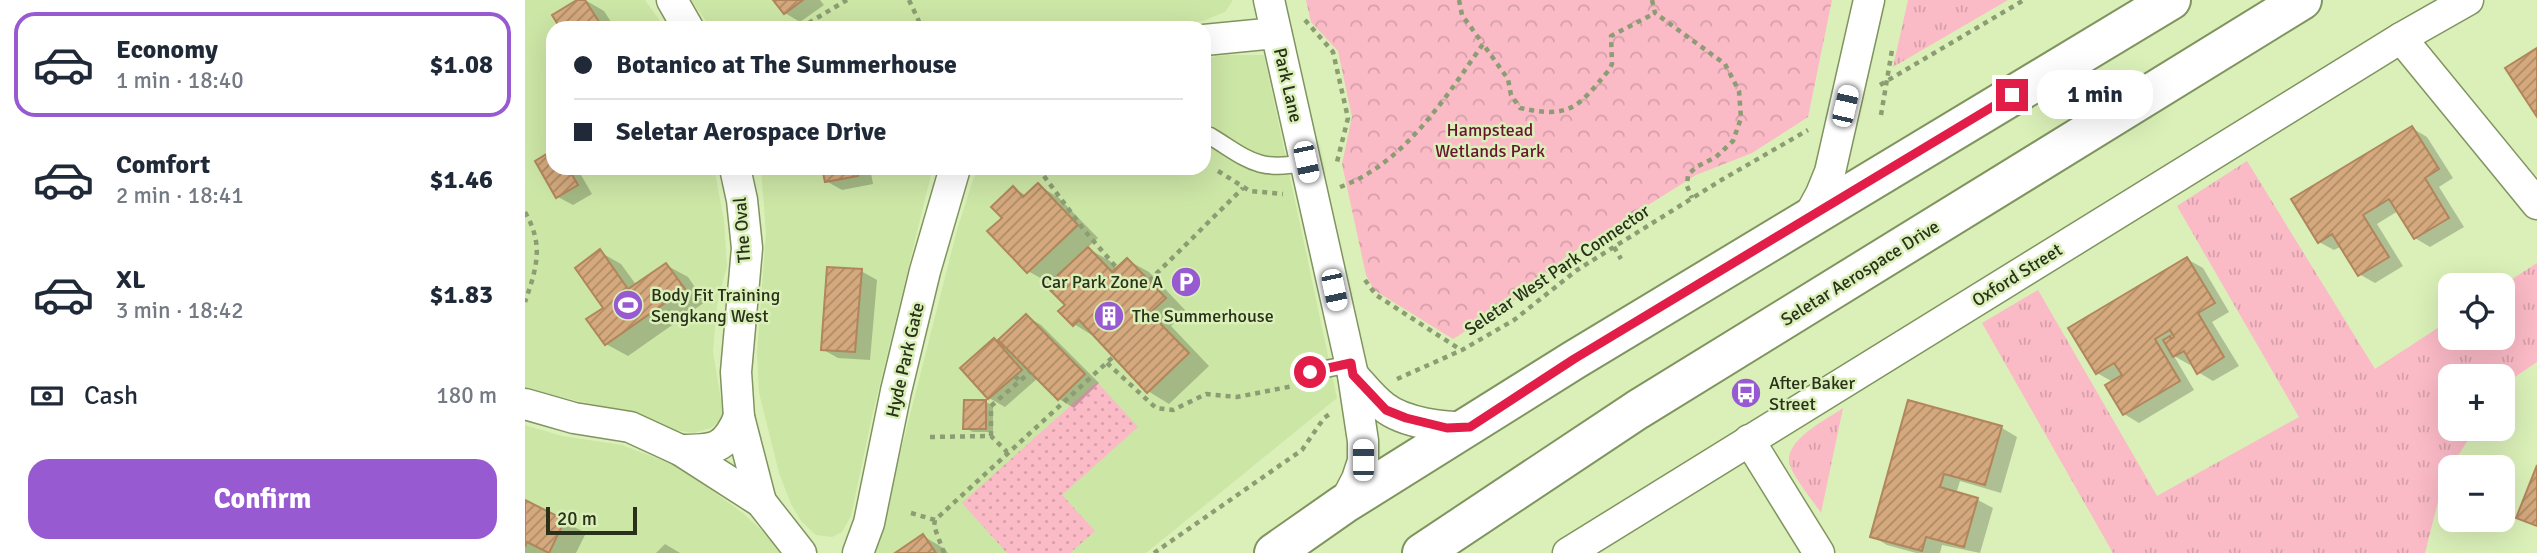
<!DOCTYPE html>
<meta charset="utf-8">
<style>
body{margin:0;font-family:Signika,sans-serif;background:#f6f6f7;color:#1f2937;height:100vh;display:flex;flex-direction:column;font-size:26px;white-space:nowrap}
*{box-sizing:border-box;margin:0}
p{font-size:23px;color:#747a83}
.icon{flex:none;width:38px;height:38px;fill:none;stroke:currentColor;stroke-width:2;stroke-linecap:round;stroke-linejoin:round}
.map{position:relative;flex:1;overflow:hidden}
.details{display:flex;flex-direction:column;background:#fff;width:525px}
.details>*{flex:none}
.hud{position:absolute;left:21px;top:21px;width:665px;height:154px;border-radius:21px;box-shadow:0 7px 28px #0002;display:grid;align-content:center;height:154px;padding:0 28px;background:#fff}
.controls{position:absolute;left:1913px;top:273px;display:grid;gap:14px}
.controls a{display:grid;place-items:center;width:77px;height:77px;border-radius:14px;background:#fff;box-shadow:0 7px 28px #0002;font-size:35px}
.scale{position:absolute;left:21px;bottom:18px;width:91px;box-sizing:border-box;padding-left:7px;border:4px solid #29311b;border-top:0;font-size:19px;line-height:24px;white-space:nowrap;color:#29311b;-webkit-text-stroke:5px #daf0b8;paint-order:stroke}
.end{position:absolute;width:32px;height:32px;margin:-16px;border:9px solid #e11d48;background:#fff;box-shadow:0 0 0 4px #fff}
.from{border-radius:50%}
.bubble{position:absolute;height:49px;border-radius:21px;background:#fff;box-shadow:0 7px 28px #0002;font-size:23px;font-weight:800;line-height:49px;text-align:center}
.car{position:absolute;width:21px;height:42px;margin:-21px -10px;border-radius:9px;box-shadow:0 0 5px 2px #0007;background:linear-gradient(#fff 24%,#345 0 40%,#fff 0 76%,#345 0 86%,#fff 0)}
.hud b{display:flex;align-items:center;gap:24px;height:66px;font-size:26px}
.hud b+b{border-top:2px solid #e0e1e3}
.hud i{width:18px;height:18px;background:#1f2937}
ul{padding:12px 0 0;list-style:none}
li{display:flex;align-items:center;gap:21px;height:105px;margin:0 14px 10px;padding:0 14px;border:4px solid transparent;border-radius:21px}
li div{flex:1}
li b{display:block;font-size:26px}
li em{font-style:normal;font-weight:800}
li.current{border-color:#985ad1}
li>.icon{width:63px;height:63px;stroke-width:1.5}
.pay{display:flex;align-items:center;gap:18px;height:77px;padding:0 28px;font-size:26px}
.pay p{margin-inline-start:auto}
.action{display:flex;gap:14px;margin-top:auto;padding:14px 28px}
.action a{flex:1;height:80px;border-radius:21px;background:#985ad1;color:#fff;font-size:28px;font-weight:800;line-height:80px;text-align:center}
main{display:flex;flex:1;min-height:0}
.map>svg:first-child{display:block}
.built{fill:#cce6a6}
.grass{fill:url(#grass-tufts)}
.park{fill:url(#park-crowns)}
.garden{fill:url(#garden-dots)}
.shadow{fill:#0003}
.building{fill:url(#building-hatch);stroke:#b1865c;stroke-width:2}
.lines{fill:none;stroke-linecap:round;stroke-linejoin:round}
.lane-casing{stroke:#80945f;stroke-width:19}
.street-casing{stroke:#80945f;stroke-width:33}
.secondary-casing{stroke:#80945f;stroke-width:42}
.path{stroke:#8c9c73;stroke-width:4.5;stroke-dasharray:5 5;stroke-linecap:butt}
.lane{stroke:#fff;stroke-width:16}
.street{stroke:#fff;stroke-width:30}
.secondary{stroke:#fff;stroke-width:38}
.route{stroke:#e11d48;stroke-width:9}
.labels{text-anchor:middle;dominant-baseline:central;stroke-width:5;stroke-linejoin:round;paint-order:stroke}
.street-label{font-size:18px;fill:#29311b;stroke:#daf0b8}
.park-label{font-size:18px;fill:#681531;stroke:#daf0b8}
.poi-label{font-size:18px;fill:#29311b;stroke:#daf0b8;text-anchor:start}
</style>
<main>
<section class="details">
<ul>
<li class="current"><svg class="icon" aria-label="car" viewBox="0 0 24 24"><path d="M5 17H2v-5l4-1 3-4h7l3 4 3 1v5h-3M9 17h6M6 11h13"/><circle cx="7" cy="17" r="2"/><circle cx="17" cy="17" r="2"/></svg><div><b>Economy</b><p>1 min · 18:40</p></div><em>$1.08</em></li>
<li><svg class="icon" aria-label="car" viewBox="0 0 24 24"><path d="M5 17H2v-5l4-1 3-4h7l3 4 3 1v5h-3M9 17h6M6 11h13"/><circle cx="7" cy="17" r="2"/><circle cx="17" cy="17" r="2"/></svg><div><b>Comfort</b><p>2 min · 18:41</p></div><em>$1.46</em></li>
<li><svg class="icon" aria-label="car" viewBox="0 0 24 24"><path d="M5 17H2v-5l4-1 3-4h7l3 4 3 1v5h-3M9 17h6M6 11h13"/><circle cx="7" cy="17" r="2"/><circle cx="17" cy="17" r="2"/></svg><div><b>XL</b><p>3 min · 18:42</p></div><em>$1.83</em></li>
</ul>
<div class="pay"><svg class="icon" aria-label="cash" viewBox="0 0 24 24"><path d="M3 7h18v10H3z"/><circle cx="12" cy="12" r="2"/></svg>Cash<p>180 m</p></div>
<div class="action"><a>Confirm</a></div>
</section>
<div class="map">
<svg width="2012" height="553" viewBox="0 0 2012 553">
<defs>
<pattern id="grass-tufts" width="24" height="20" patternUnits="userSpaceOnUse" patternTransform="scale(1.75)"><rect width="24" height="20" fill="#fabac6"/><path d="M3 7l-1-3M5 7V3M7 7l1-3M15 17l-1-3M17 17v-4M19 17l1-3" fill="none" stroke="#d6a0aa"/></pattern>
<pattern id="park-crowns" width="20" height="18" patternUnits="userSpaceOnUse" patternTransform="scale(1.75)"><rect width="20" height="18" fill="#fabac6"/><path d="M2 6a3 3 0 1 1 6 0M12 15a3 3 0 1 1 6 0" fill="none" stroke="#d6a0aa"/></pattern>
<pattern id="garden-dots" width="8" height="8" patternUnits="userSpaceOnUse" patternTransform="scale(1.75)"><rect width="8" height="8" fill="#fabac6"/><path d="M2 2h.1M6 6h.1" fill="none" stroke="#d6a0aa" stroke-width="1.8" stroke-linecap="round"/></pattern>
<pattern id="building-hatch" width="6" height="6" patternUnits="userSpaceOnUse" patternTransform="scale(1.75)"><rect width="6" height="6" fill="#d5a97d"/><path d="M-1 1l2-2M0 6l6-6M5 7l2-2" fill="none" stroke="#ad8a66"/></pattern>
</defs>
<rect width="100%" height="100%" fill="#daf0b8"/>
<g class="built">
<path d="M0,0H120L140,28H28V168H189L199,220L202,266L192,305L188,352L199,418L186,428L168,433L139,428L103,412L0,389Z"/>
<path d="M166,0H708L700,12L678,21L626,28H186Z"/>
<path d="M701,55H739L812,398L621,553H350L432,230L449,177L456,168H679V58Z"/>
<path d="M236,168H411L406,175L348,412L326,516L317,532L307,537L291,535L276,521L266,504L254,473L234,393L232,353L241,233Z"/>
<path d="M0,425L37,436L97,445L155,467L219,514L251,544L256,553H0Z"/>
</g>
<g class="grass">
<path d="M1383,0H1483L1368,67Z"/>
<path d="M1722,161L1850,369L1925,320V338H1978V285L2012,263V362L1978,385V376H1925V429H1950L1919,478L1900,553H1588L1457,323L1513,290L1632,496L1774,417L1652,206Z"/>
<path d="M1318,408L1296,513C1287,499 1270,480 1265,465C1257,441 1301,420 1318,408Z"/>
</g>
<path class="park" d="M781,0H1307L1283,117L1227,153L1171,175L1042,256L993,298L928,339L849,290L841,275L817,164L827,117L813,51L786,22Z"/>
<path class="garden" d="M572,382L613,427L537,495L570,531L545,553H482L437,503Z"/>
<g class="shadow">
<path d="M55,0H60L79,11L90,28H37Z"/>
<path d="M250,0H295L299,5L275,22L260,13Z"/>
<path d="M1887,128L1902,137L1928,178L1914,187L1939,227L1905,247L1890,238L1873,211L1852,224L1878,266L1850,283L1834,274L1817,246L1809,250L1794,242Z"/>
<path d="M28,152V168H52L67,194L48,205L33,197L12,161Z"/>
<path d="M299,168H345L348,184L317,190L301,181Z"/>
<path d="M483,168H496L491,173Z"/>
<path d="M513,185L534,198L573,238L562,248L585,261L592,269L602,260L624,272L661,311L646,326L684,366L644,404L623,391L570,337L549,324L542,305L526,284L503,271L479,218L488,188L502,196Z"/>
<path d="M75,252L96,264L112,286L141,265L163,277L180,302L103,356L81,344Z"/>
<path d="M1662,259L1678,268L1704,312L1687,322L1714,366L1688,381L1673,372L1668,363L1665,365L1649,356L1669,390L1614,423L1599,414L1588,382L1572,373Z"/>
<path d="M336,271L352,280L345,360L313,358L297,349Z"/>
<path d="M501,316L516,325L574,383L549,408L534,399L513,378L480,407L464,398L438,368L470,340L481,346Z"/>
<path d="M461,402L468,406V432H448L440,428Z"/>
<path d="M1384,403L1477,428L1492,437L1476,493L1435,481L1431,494L1453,500L1468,508L1455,553L1417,545L1415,553H1391L1362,545L1347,536Z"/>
<path d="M0,502L61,533L51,553H0Z"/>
<path d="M398,536L420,549L423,553H373Z"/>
<path d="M140,544L155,553H131Z"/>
</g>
<g class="building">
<path d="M52,0H60L78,28H35L27,15Z"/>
<path d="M248,0H278L259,14Z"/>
<path d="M2012,48V117L1980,68Z"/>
<path d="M1887,126L1914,169L1900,178L1924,218L1889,239L1864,199L1838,215L1864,257L1833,276L1807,234L1793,243L1766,199Z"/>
<path d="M28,150V168H43L53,185L31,198L10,161Z"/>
<path d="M297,168H332L333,176L300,182Z"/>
<path d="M513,183L553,225L502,273L462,231L477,218L466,207L488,186L498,197Z"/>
<path d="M563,247L587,272L602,258L641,298L625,313L664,353L622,393L554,320L548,326L533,311L540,305L521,286Z"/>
<path d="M75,249L103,289L141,263L160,289L80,345L61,319L78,308L50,268Z"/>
<path d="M1662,257L1690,303L1673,313L1699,357L1672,374L1659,351L1648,357L1638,340L1645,336L1646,339L1649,337L1645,330L1630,339L1655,381L1598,415L1580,385L1597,375L1589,363L1571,374L1543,328Z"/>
<path d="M302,267L337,269L330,352L296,350Z"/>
<path d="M501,314L560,374L533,400L473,340Z"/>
<path d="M469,338L497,370L463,399L435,368Z"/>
<path d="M439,400H461V429H438Z"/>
<path d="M1383,400L1477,426L1460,485L1419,474L1415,487L1453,498L1439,547L1401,537L1397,551L1345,537Z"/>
<path d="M2012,465V526L1991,518Z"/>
<path d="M0,500L40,520L24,553L2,542L0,547Z"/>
<path d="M398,534L411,553H370Z"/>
</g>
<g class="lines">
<g class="lane-casing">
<g id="lane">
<path d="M685,136C723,159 733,173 781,162"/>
<path d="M785,372L826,364"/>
</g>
</g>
<g class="street-casing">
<g id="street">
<path d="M147,0L163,28"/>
<path d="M744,0L828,375L838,441V461L832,479L819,504"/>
<path d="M1876,38L2012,204"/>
<path d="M679,40L751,33"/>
<path d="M210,168L217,200L222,248L211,372L214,417L236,502"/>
<path d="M1283,218L1296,194L1305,172L1344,0"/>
<path d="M828,375C838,386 847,398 859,407C879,423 920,428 945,427"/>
<path d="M0,404L49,418L105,427L155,450L236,502L276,553"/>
<path d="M1224,440L1294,553"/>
<path d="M155,450C189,450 200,450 214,417"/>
<path d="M333,553L344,523L371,391L400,271L430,168"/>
<path d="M1043,553L1876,38L1943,0"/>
</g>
</g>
<g class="secondary-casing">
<g id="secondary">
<path d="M749,553L819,504L1049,360L1646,0"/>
<path d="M897,553L1112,410L1777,0"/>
</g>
</g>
<g class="path">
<path d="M384,0L397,28"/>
<path d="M934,0L937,15L958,44"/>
<path d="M1127,0L1130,13L1200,64L1214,91L1216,118L1208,141L1191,157L1171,167L1163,175L1162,186L1167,198"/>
<path d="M780,20L808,52L823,118L812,162"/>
<path d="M275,28L322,0"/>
<path d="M1355,85L1499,0"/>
<path d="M1356,115L1367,50"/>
<path d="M513,168L559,230L591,267"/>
<path d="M693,171L725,191L758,194"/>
<path d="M815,187C879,164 921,97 958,44L983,79L986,95L995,108C1046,119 1053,107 1084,70L1087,64L1086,36L1130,13"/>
<path d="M0,212C19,245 12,267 0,302"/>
<path d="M1089,247L1096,259"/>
<path d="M840,280L851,295L936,350"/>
<path d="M624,281L718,188"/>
<path d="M582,363L631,408L648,410L681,394L712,397L768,386"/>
<path d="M490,376L495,381"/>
<path d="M872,379L937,350L989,320L1052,270L1198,179L1283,130"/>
<path d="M466,436V406L505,372"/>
<path d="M405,437L466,436L482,452"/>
<path d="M386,513L410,520"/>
<path d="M419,553L409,526L410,520L588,357"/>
<path d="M629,553L777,450L799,418L806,413"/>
</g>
<use href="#lane" class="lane"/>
<use href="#street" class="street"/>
<use href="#secondary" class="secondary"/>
</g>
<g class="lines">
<path class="route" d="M785,372L826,363L828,375L861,410L881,418L922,428L945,427L1049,359L1487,95"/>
</g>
<defs>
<g id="parking-disc" transform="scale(1.575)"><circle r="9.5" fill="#985ad1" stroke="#daf0b8"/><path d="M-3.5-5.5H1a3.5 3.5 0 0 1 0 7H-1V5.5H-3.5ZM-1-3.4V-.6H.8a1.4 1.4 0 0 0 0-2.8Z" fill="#fff"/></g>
<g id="stadium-disc" transform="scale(1.575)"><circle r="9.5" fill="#985ad1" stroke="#daf0b8"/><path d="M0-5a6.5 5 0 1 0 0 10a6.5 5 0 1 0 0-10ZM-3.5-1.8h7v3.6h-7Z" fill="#fff"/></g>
<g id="building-disc" transform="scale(1.575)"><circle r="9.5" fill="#985ad1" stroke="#daf0b8"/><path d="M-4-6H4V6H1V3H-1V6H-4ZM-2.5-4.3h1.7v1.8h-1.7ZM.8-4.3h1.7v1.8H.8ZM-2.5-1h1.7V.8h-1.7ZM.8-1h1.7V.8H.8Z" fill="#fff"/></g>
<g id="bus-disc" transform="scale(1.575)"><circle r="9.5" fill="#985ad1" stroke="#daf0b8"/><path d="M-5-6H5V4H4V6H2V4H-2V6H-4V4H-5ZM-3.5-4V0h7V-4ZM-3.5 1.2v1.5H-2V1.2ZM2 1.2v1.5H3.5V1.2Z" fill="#fff"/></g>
</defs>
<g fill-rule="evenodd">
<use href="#parking-disc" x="661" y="282"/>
<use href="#stadium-disc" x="103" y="305"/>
<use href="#building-disc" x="584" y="316"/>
<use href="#bus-disc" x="1221" y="393"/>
</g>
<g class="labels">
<g class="street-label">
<text transform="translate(763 85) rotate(77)">Park Lane</text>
<text transform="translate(217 230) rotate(-94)">The Oval</text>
<text transform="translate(1032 270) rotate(-34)">Seletar West Park Connector</text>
<text transform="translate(1335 273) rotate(-32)">Seletar Aerospace Drive</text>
<text transform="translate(1492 275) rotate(-32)">Oxford Street</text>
<text transform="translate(380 360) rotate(-77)">Hyde Park Gate</text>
</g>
<g class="park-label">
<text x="965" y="130">Hampstead<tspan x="965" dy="21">Wetlands Park</tspan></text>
</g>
<g class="poi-label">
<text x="638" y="282" text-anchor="end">Car Park Zone A</text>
<text x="126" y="295">Body Fit Training<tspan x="126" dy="21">Sengkang West</tspan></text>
<text x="607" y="316">The Summerhouse</text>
<text x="1244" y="383">After Baker<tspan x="1244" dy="21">Street</tspan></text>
</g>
</g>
</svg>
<div class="controls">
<a><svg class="icon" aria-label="locate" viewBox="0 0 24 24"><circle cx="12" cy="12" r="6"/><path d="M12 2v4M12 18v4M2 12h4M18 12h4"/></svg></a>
<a>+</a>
<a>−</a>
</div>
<div class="scale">20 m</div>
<i class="end from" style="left:785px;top:372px"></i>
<i class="end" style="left:1487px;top:95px"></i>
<div class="bubble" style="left:1512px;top:70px;width:116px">1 min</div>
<i class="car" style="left:1320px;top:106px;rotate:13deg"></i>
<i class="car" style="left:781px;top:162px;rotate:168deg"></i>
<i class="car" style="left:809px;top:290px;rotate:168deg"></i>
<i class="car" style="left:838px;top:460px;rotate:0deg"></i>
<div class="hud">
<b><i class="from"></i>Botanico at The Summerhouse</b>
<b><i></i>Seletar Aerospace Drive</b>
</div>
</div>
</main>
